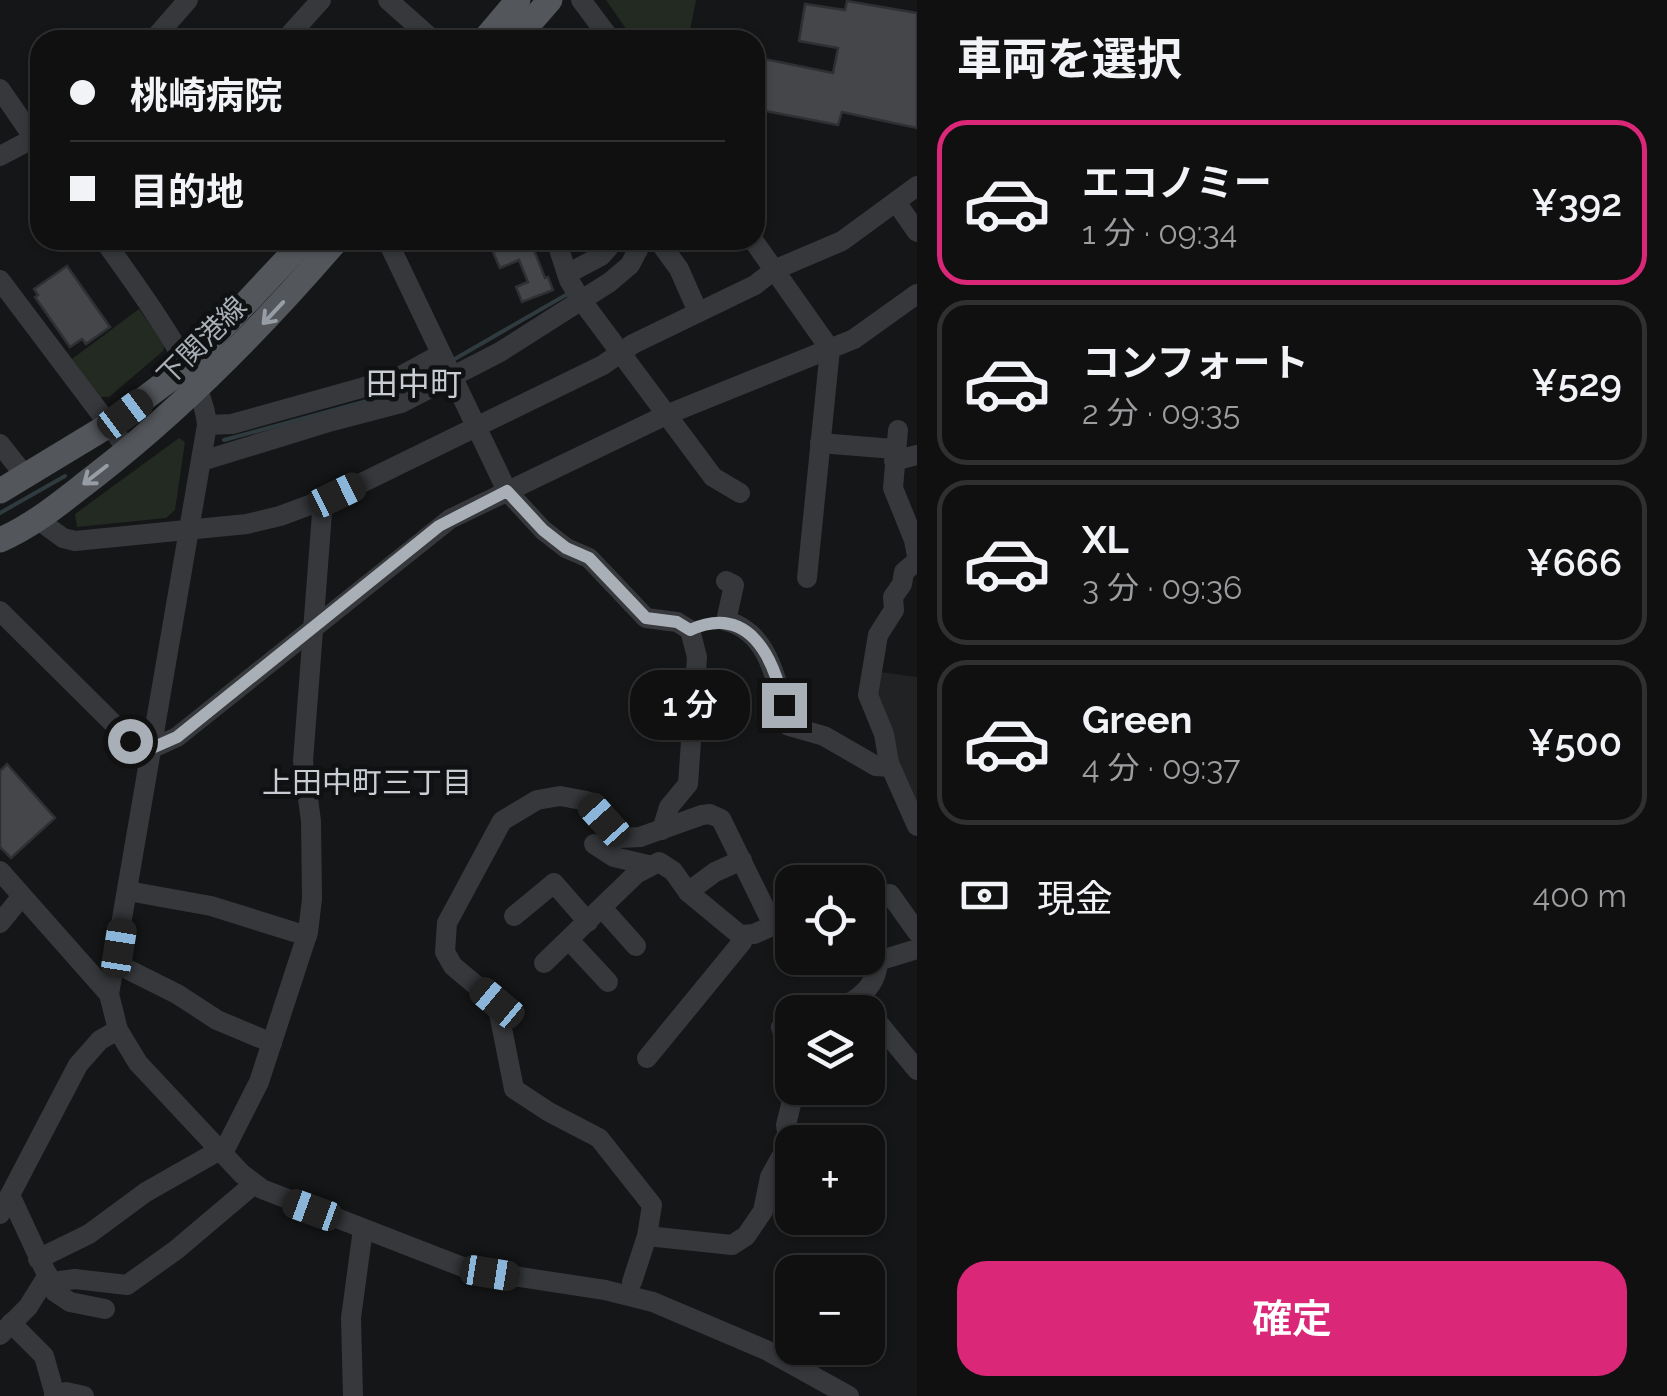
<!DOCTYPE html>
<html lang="ja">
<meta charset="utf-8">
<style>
body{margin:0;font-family:Raleway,"Noto Sans JP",sans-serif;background:#1e1e1f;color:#f1f3f6;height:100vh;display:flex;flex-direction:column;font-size:38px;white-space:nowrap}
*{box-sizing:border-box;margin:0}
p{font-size:32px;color:#9c9d9f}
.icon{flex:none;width:55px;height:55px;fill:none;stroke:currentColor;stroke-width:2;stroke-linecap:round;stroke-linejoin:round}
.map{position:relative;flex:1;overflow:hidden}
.details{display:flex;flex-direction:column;background:#101011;width:750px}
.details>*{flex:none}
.guide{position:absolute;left:30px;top:30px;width:735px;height:220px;border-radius:30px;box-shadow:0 2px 8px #0004,0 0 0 2px #303031;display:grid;align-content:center;height:220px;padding:0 40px;background:#101011}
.buttons{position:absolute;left:775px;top:865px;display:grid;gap:20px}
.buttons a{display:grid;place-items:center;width:110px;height:110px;border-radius:20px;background:#101011;box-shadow:0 2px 8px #0004,0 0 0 2px #303031;font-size:50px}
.end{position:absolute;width:45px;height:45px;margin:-22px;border:12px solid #a8afb6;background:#111;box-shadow:0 0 0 5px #111}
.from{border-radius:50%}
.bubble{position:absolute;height:70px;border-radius:30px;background:#101011;box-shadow:0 2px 8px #0004,0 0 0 2px #303031;font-size:32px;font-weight:600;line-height:70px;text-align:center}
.car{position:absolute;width:30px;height:60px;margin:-30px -15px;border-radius:12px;box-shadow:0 0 8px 2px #0007;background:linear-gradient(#222 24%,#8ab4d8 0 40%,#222 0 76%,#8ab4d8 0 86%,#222 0)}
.guide b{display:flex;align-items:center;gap:35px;height:95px;font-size:38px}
.guide b+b{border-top:2px solid #303031}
.guide i{width:25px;height:25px;background:#f1f3f6}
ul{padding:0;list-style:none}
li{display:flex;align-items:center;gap:30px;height:165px;margin:0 20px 15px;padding:0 20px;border:5px solid #303031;border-radius:30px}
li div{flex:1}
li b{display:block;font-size:38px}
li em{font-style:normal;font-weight:600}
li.active{border-color:#db2777}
li>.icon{width:90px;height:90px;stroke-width:1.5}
h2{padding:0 40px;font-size:45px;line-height:120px}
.pay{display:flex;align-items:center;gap:25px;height:110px;padding:0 40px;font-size:38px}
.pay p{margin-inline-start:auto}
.action{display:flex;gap:20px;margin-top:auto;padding:20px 40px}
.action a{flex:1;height:115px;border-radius:30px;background:#db2777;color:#fff;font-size:40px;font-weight:600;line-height:115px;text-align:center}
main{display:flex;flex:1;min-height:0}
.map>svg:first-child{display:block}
.built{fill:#212224}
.green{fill:#222a22}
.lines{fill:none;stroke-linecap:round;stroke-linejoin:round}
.stream{stroke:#2f3b3f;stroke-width:4}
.building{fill:#44464a;stroke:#2f3033;stroke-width:2.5}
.minor{stroke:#36383c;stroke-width:20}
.major{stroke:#53565b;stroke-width:25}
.oneway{stroke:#979da4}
.route{stroke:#a8afb6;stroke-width:12}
.labels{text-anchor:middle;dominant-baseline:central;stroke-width:9;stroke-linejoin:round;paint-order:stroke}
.street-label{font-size:28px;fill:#a8afb6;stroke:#101112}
.neighbourhood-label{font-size:30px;fill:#c9cdd3;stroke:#101112}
.quarter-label{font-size:32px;fill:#c9cdd3;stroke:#101112}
</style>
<main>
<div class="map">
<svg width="917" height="1396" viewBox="0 0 917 1396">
<rect width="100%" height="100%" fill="#151617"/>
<path class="built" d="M872,671L917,677V819L891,761Z"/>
<g class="green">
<path d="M606,0H696L688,40H634Z"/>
<path d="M139,309L165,344L163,351L109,397H99L72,359Z"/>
<path d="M179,438L185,442L175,510L166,518L77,527L75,514Z"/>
</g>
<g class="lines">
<g class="stream">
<path d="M453,360L571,292"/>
<path d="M224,440L396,393L441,367"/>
<path d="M0,513L65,476"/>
</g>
</g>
<g class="building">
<path d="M847,1L917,13V128L842,112L838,125L755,109V57L833,73L838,48L799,41L805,4L845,10Z"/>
<path d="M524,240H530L545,278L548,277L553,290L522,302L516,287L528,282L519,260L500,268L493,252Z"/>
<path d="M67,266L110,327L86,344L82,339L70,347L35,297L38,295L34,289Z"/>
<path d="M7,764L55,818L11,858L0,847V771Z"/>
</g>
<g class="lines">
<g class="minor">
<path d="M388,0L433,40"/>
<path d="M581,0L611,40"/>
<path d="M153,40L188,0"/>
<path d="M285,40L321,0"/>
<path d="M0,89L40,147"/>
<path d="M0,156L40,135"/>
<path d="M896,202L917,232"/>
<path d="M104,240C135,285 203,372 207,425L109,994L118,1030L138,1063L242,1174L262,1189L468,1269L605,1290L653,1302L766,1350L849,1396"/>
<path d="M387,240L507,491L543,530L566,548L589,558L646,618L677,622L690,630L697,657L688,784L669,807L662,830"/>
<path d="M556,240L569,280L579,297L713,477L740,493"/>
<path d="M658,240L679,269L698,312"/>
<path d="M753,240L830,349L807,578"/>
<path d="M567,274L601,256L615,240"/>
<path d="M0,280L128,450"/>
<path d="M207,425L232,424L397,378L441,354"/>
<path d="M898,430L893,488L914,540L917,556"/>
<path d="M820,443L894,449"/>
<path d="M0,444L26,477"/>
<path d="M202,461L332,421L401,403L500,352L610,282L630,265L643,240"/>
<path d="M894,461L917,455"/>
<path d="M37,519L63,538L75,541L247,524L280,516L337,495L603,365L633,344L755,285L774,270L842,241L917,186"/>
<path d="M917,561L904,572L902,584L893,597L894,610L878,635L868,695L884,734L889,763L917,826"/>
<path d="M726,581L734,585L726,621C772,632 777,689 789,726L824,736L876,766L890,767"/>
<path d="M0,611L131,741L153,748L177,737L450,519L666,415L854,339L917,294"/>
<path d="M594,844L614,857L648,865"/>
<path d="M0,871L109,994"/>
<path d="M128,891L211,906L307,936"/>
<path d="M688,892L715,872L742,860"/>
<path d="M890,894L917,932"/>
<path d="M603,909L636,946"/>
<path d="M514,916L554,883L588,922"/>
<path d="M0,923L22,896"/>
<path d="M569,940L608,982"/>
<path d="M878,961L917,949"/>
<path d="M544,963L636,874L659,862L673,871L688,892L740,935L754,934L792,917"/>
<path d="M129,970L177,994L217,1020L272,1043"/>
<path d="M858,998L917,1070"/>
<path d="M825,1012C851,1006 877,990 878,961L868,947"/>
<path d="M792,1023L781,1027L792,1064"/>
<path d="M647,1058L742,942L744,935"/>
<path d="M223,1153L259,1082L308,932L312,899L311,821L303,761L322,513L319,502"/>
<path d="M10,1195L55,1292L70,1302L105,1309"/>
<path d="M0,1214L78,1065L100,1040L118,1030"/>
<path d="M647,1236L732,1245L746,1236L763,1211L770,1177L789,1143L786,1125L795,1088"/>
<path d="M38,1259L89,1234L146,1192L220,1150"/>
<path d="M52,1282L75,1279L127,1285L176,1250L254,1184"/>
<path d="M632,1282L647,1236L652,1205L599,1138L549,1112L514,1089L497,1003L453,966L445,952L447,923L502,821L537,800L560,796L587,801L620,838L640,837L702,815L710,814L721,819L773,925"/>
<path d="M11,1323L44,1356L55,1395"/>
<path d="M0,1335L28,1307L48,1275"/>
<path d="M54,1396L66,1392L84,1396"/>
<path d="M353,1396L351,1318L363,1229"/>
</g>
<g class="major">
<path d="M484,40L518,0"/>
<path d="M515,40L550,0"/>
<path d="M0,491L109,425L185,368L305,240"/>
<path d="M0,540C35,525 65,499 95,476C185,406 263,326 337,240"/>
</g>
</g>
<defs><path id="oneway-shaft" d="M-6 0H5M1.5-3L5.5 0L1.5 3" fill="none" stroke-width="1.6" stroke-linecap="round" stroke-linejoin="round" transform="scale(2.5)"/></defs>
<g class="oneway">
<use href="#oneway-shaft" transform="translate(273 313) rotate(133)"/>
<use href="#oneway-shaft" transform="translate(95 475) rotate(142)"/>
</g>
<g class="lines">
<path class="route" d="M130,741L152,748L177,737L439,526L507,491L543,530L566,548L589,558L646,618L677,622L690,630C748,604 773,655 784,705"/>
</g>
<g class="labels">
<g class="street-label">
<text transform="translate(202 341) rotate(-45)">下関港線</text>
</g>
<g class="neighbourhood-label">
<text x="367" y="782">上田中町三丁目</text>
</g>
<g class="quarter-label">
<text x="414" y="383">田中町</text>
</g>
</g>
</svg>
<div class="buttons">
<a><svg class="icon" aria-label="locate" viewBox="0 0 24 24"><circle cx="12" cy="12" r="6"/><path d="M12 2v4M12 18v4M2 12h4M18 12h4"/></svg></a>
<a><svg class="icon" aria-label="layers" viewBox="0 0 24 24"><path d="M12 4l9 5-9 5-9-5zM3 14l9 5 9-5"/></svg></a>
<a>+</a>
<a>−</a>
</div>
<i class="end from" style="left:130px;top:741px"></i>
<i class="end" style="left:784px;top:705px"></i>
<div class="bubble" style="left:630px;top:670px;width:120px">1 分</div>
<i class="car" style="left:125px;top:414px;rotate:53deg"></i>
<i class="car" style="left:337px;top:495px;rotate:64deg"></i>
<i class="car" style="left:604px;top:820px;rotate:318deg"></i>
<i class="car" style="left:119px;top:948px;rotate:9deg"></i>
<i class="car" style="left:497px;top:1003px;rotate:310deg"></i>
<i class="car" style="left:312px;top:1210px;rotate:290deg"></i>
<i class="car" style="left:490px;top:1273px;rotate:99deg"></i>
<div class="guide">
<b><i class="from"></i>桃崎病院</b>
<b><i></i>目的地</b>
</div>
</div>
<section class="details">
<h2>車両を選択</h2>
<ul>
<li class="active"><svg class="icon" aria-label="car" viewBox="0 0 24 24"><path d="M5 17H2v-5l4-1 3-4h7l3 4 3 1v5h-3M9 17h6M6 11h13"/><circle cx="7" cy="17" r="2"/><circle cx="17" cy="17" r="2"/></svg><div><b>エコノミー</b><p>1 分 · 09:34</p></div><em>¥392</em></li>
<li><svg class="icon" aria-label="car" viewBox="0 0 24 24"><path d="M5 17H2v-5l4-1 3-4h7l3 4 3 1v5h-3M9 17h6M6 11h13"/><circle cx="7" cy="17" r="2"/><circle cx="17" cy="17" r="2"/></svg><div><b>コンフォート</b><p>2 分 · 09:35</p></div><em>¥529</em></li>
<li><svg class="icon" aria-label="car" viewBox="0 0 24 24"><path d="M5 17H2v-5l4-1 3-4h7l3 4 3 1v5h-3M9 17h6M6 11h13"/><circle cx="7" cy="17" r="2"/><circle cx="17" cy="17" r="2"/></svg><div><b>XL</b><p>3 分 · 09:36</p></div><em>¥666</em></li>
<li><svg class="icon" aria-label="car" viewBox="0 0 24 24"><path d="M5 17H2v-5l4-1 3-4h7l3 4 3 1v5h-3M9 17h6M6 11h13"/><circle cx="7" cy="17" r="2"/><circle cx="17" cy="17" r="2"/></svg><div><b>Green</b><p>4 分 · 09:37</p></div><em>¥500</em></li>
</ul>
<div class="pay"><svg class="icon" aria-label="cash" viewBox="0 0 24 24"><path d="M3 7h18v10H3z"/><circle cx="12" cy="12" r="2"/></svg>現金<p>400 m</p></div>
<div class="action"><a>確定</a></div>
</section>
</main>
